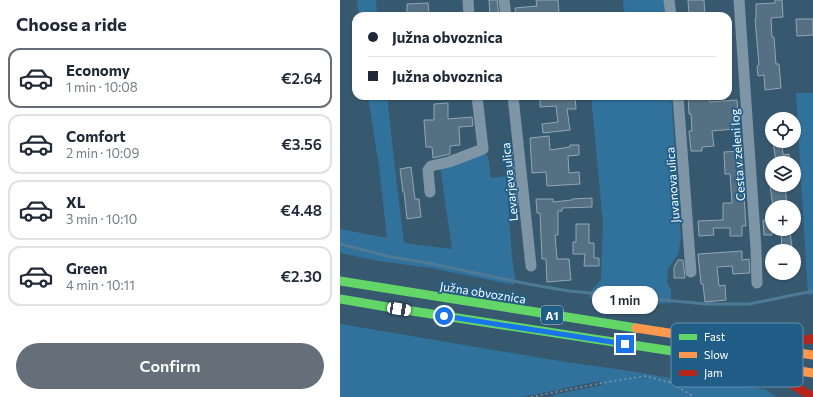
<!DOCTYPE html>
<meta charset="utf-8">
<style>
body{margin:0;font-family:Commissioner,sans-serif;background:#f6f6f7;color:#1f2937;height:100vh;display:flex;flex-direction:column;font-size:15px;white-space:nowrap}
*{box-sizing:border-box;margin:0}
p{font-size:13px;color:#747a83}
.icon{flex:none;width:22px;height:22px;fill:none;stroke:currentColor;stroke-width:2;stroke-linecap:round;stroke-linejoin:round}
.map{position:relative;flex:1;overflow:hidden}
.sheet{display:flex;flex-direction:column;background:#fff;width:340px}
.sheet>*{flex:none}
.top-card{position:absolute;left:12px;top:12px;width:380px;height:88px;border-radius:12px;box-shadow:0 1px 3px #0004;display:grid;align-content:center;height:88px;padding:0 16px;background:#fff}
.fabs{position:absolute;left:425px;top:112px;display:grid;gap:8px}
.fabs a{display:grid;place-items:center;width:36px;height:36px;border-radius:50%;background:#fff;box-shadow:0 1px 3px #0004;font-size:20px}
.end{position:absolute;width:18px;height:18px;margin:-9px;border:5px solid #1a73e8;background:#fff;box-shadow:0 0 0 2px #fff}
.from{border-radius:50%}
.bubble{position:absolute;height:28px;border-radius:14px;background:#fff;box-shadow:0 1px 3px #0004;font-size:13px;font-weight:600;line-height:28px;text-align:center}
.car{position:absolute;width:12px;height:24px;margin:-12px -6px;border-radius:5px;box-shadow:0 0 3px 1px #0007;background:linear-gradient(#fff 24%,#345 0 40%,#fff 0 76%,#345 0 86%,#fff 0)}
.top-card b{display:flex;align-items:center;gap:14px;height:38px;font-size:15px}
.top-card b+b{border-top:1px solid #e0e1e3}
.top-card i{width:10px;height:10px;background:#1f2937}
ul{padding:0;list-style:none}
li{display:flex;align-items:center;gap:12px;height:60px;margin:0 8px 6px;padding:0 8px;border:2px solid #e0e1e3;border-radius:12px}
li div{flex:1}
li b{display:block;font-size:15px}
li em{font-style:normal;font-weight:600}
li.active{border-color:#646f7a}
li>.icon{width:36px;height:36px;stroke-width:1.5}
h2{padding:0 16px;font-size:18px;line-height:48px}
.cta{display:flex;gap:8px;margin-top:auto;padding:8px 16px}
.cta a{flex:1;height:46px;border-radius:24px;background:#646f7a;color:#fff;font-size:16px;font-weight:600;line-height:46px;text-align:center}
main{display:flex;flex:1;min-height:0}
.map>svg:first-child{display:block}
.green{fill:#31729d}
.lines{fill:none;stroke-linecap:round;stroke-linejoin:round}
.stream{stroke:#4f7a96;stroke-width:3}
.building{fill:#557082;stroke:#92a6b3}
.path{stroke:#7e95a5;stroke-width:1.5;stroke-dasharray:2 3;stroke-linecap:butt}
.street{stroke:#7e95a5;stroke-width:11}
.fast{stroke:#63d668;stroke-width:9}
.slow{stroke:#ff974d;stroke-width:9}
.jam{stroke:#b3261e;stroke-width:9}
.route{stroke:#1a73e8;stroke-width:5}
.labels{text-anchor:middle;dominant-baseline:central;stroke-width:3.5;stroke-linejoin:round;paint-order:stroke}
.shield{fill:#205d87;stroke:#bccedb;stroke-width:1}
.shield-label{font-size:11px;font-weight:bold;fill:#fff}
.street-label{font-size:12px;fill:#fff;stroke:#205d87}
.key{fill:#205d87;stroke:#638eab;stroke-width:1}
.key-label{font-size:11px;fill:#fff}
</style>
<main>
<section class="sheet">
<h2>Choose a ride</h2>
<ul>
<li class="active"><svg class="icon" aria-label="car" viewBox="0 0 24 24"><path d="M5 17H2v-5l4-1 3-4h7l3 4 3 1v5h-3M9 17h6M6 11h13"/><circle cx="7" cy="17" r="2"/><circle cx="17" cy="17" r="2"/></svg><div><b>Economy</b><p>1 min · 10:08</p></div><em>€2.64</em></li>
<li><svg class="icon" aria-label="car" viewBox="0 0 24 24"><path d="M5 17H2v-5l4-1 3-4h7l3 4 3 1v5h-3M9 17h6M6 11h13"/><circle cx="7" cy="17" r="2"/><circle cx="17" cy="17" r="2"/></svg><div><b>Comfort</b><p>2 min · 10:09</p></div><em>€3.56</em></li>
<li><svg class="icon" aria-label="car" viewBox="0 0 24 24"><path d="M5 17H2v-5l4-1 3-4h7l3 4 3 1v5h-3M9 17h6M6 11h13"/><circle cx="7" cy="17" r="2"/><circle cx="17" cy="17" r="2"/></svg><div><b>XL</b><p>3 min · 10:10</p></div><em>€4.48</em></li>
<li><svg class="icon" aria-label="car" viewBox="0 0 24 24"><path d="M5 17H2v-5l4-1 3-4h7l3 4 3 1v5h-3M9 17h6M6 11h13"/><circle cx="7" cy="17" r="2"/><circle cx="17" cy="17" r="2"/></svg><div><b>Green</b><p>4 min · 10:11</p></div><em>€2.30</em></li>
</ul>
<div class="cta"><a>Confirm</a></div>
</section>
<div class="map">
<svg width="473" height="397" viewBox="0 0 473 397">
<rect width="100%" height="100%" fill="#375970"/>
<g class="green">
<path d="M17,0H36L37,16H19Z"/>
<path d="M283,0H324L325,16H284Z"/>
<path d="M456,93H473V294L468,295Z"/>
<path d="M28,96H47L55,169L64,243L112,249L100,166L122,163L144,154L148,156L151,178L166,176L172,257L175,278L174,285L91,268L39,261L0,253V229L47,238L39,167Z"/>
<path d="M251,96H331L341,238L338,254L328,269L327,282L331,290V303L288,305L249,298L251,291L261,280L263,223Z"/>
<path d="M0,324L225,362L284,370L336,379L425,389L437,397H210L217,394L262,385L260,381C233,386 207,393 180,397H0Z"/>
</g>
<g class="lines">
<path class="stream" d="M0,244L51,257L88,263L188,284L229,291L366,304H409L473,291"/>
</g>
<g class="building">
<path d="M149,0H157L159,16H150Z"/>
<path d="M196,0H218L219,13L199,15V16H176L175,8L197,6Z"/>
<path d="M348,0H364L365,16H349Z"/>
<path d="M435,0H442L443,17L431,18L432,37H434L436,64H439L441,88L425,90L424,75L418,76L417,66L419,65L415,19H416V4L435,3Z"/>
<path d="M88,3L89,13L67,15V4Z"/>
<path d="M456,19H473V35L457,36Z"/>
<path d="M216,96H235L236,109H227L230,130L203,133L202,124L218,122L216,106L200,107V98Z"/>
<path d="M348,96H369L370,102L397,100L398,112H392L394,129L372,131L374,146L362,147V151H351L349,131H352L351,114H349Z"/>
<path d="M108,103V119L132,117L133,126L119,127L120,145L110,146V154L93,158L92,147H86L84,120H94V104Z"/>
<path d="M209,136L210,150L230,147V145H239V155L228,156L229,173L239,172L240,184L207,186L206,172L192,173L190,138Z"/>
<path d="M433,141H442L443,155L449,154L450,163H436Z"/>
<path d="M401,151L406,226H402V236H390V228H373L374,235L359,236L358,221L383,220V203H392L390,174H385L384,152Z"/>
<path d="M172,152L178,206H172L170,186H169L167,153Z"/>
<path d="M71,167L75,199H79L81,217L67,219L64,192H63L60,169Z"/>
<path d="M430,185H445L447,207H433Z"/>
<path d="M252,198V207L222,208V211H218V235H215L217,259H229L231,280L207,282L206,259H202L200,213H197L196,199H213V202L232,200V199Z"/>
<path d="M423,220H432V235H424Z"/>
<path d="M236,224H249V243H254V258H259V266H244L245,254H233V242H236Z"/>
<path d="M450,231L452,248L442,249L441,232Z"/>
<path d="M402,251V260L409,259L410,273L393,274L392,266L377,267L379,286L385,285L386,300L365,302L363,284H361L358,254Z"/>
<path d="M338,260H343L345,278H334V267Z"/>
</g>
<g class="lines">
<path class="path" d="M191,397L262,383L305,376L332,383L351,395L353,397"/>
<g class="street">
<path d="M128,0L129,16"/>
<path d="M164,0L166,16"/>
<path d="M329,0L331,16"/>
<path d="M399,0L416,249L417,283"/>
<path d="M173,96L191,266"/>
<path d="M338,96L351,272"/>
<path d="M90,192L88,170L91,166L109,162L143,149L137,96"/>
</g>
<g class="fast">
<path d="M0,281L296,328"/>
<path d="M0,299L59,309L371,357"/>
</g>
<g class="slow">
<path d="M296,328L473,355"/>
<path d="M371,357L473,373"/>
</g>
<g class="jam">
<path d="M440,340L450,341L473,339"/>
<path d="M428,375L451,384L473,397"/>
</g>
</g>
<g class="lines">
<path class="route" d="M104,316L285,344"/>
</g>
<g class="labels">
<rect class="shield" x="201" y="306" width="22" height="18" rx="3"/>
<g class="shield-label">
<text x="212" y="315">A1</text>
</g>
<g class="street-label">
<text transform="translate(397 155) rotate(-94)">Cesta v zeleni log</text>
<text transform="translate(169 182) rotate(-96)">Levarjeva ulica</text>
<text transform="translate(332 185) rotate(-94)">Juvanova ulica</text>
<text transform="translate(143 292) rotate(9)">Južna obvoznica</text>
</g>
</g>
<rect x="331" y="323" width="132" height="64" rx="6" class="key"/>
<rect x="339" y="334" width="18" height="6" fill="#63d668"/>
<rect x="339" y="352" width="18" height="6" fill="#ff974d"/>
<rect x="339" y="370" width="18" height="6" fill="#b3261e"/>
<g class="key-label">
<text x="364" y="341">Fast</text>
<text x="364" y="359">Slow</text>
<text x="364" y="377">Jam</text>
</g>
</svg>
<div class="fabs">
<a><svg class="icon" aria-label="locate" viewBox="0 0 24 24"><circle cx="12" cy="12" r="6"/><path d="M12 2v4M12 18v4M2 12h4M18 12h4"/></svg></a>
<a><svg class="icon" aria-label="layers" viewBox="0 0 24 24"><path d="M12 4l9 5-9 5-9-5zM3 14l9 5 9-5"/></svg></a>
<a>+</a>
<a>−</a>
</div>
<i class="end from" style="left:104px;top:316px"></i>
<i class="end" style="left:285px;top:344px"></i>
<div class="bubble" style="left:252px;top:286px;width:66px">1 min</div>
<i class="car" style="left:59px;top:309px;rotate:99deg"></i>
<div class="top-card">
<b><i class="from"></i>Južna obvoznica</b>
<b><i></i>Južna obvoznica</b>
</div>
</div>
</main>
